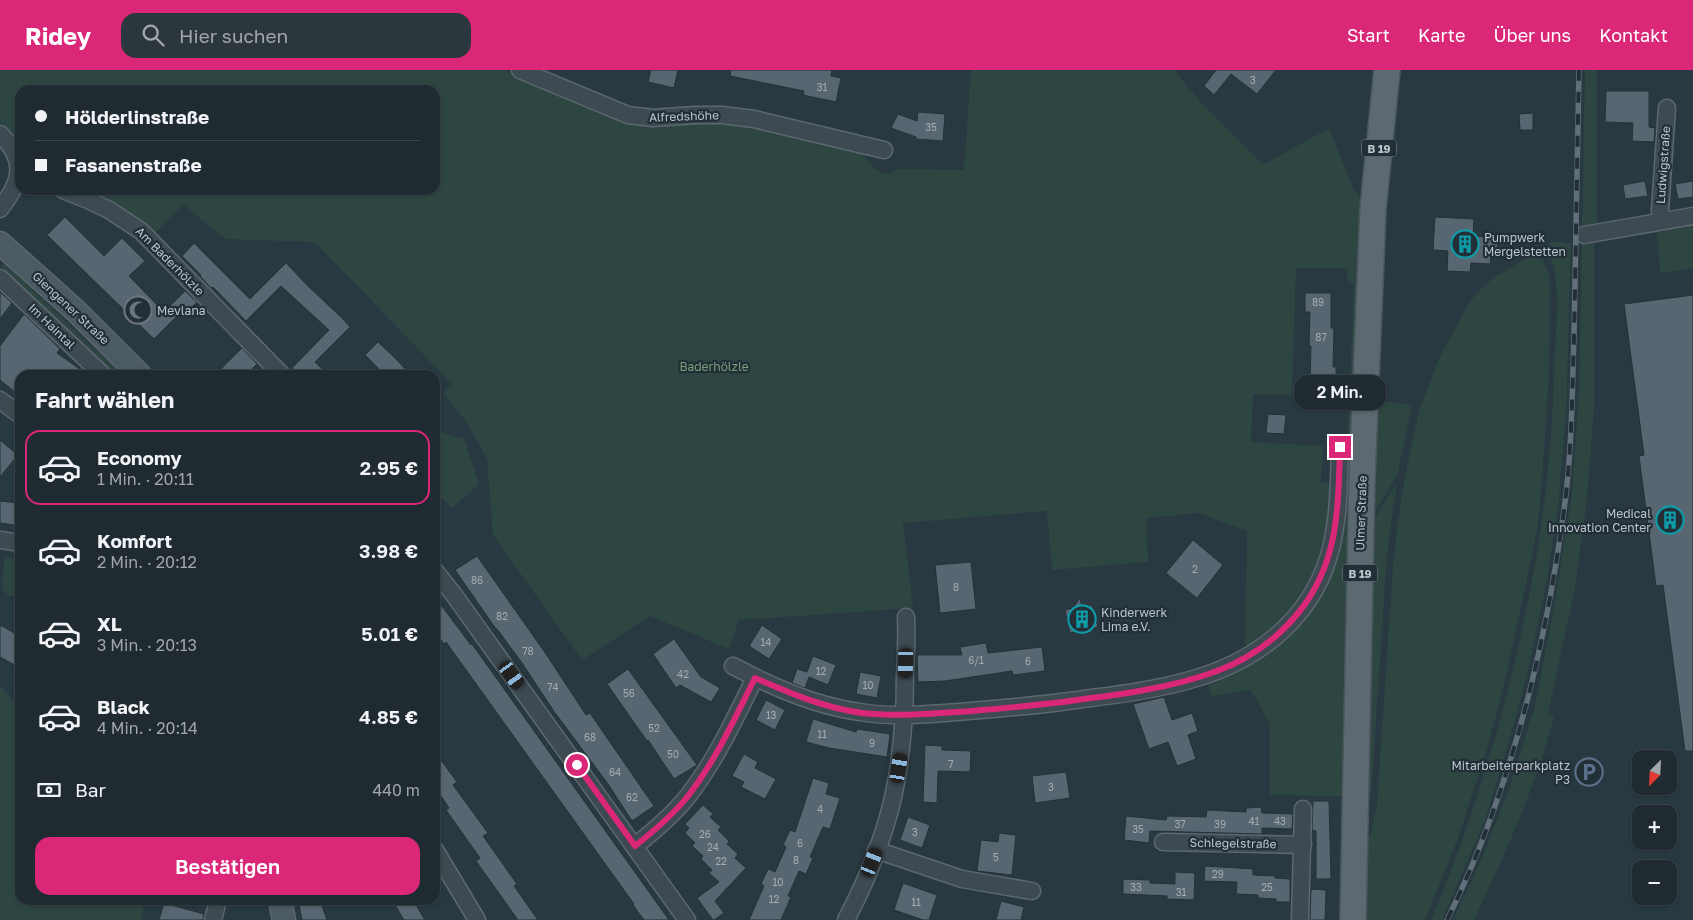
<!DOCTYPE html>
<html lang="de">
<meta charset="utf-8">
<style>
body{margin:0;font-family:"Golos Text",sans-serif;background:#2c373d;color:#f1f3f6;height:100vh;display:flex;flex-direction:column;font-size:19px;white-space:nowrap}
*{box-sizing:border-box;margin:0}
p{font-size:16px;color:#a1a7ab}
.icon{flex:none;width:28px;height:28px;fill:none;stroke:currentColor;stroke-width:2;stroke-linecap:round;stroke-linejoin:round}
.map{position:relative;flex:1;overflow:hidden}
.details{position:absolute;left:15px;top:300px;width:425px;height:535px;display:flex;flex-direction:column;background:#1f2b31;border-radius:15px;box-shadow:0 1px 4px #0004,0 0 0 1px #3c474d}
.details>*{flex:none}
.top-card{position:absolute;left:15px;top:15px;width:425px;height:110px;border-radius:15px;box-shadow:0 1px 4px #0004,0 0 0 1px #3c474d;display:grid;align-content:center;height:110px;padding:0 20px;background:#1f2b31}
.needle{width:32px;rotate:204deg}
.tools{position:absolute;left:1632px;top:680px;display:grid;gap:10px}
.tools a{display:grid;place-items:center;width:45px;height:45px;border-radius:10px;background:#1f2b31;box-shadow:0 1px 4px #0004,0 0 0 1px #3c474d;font-size:25px}
.end{position:absolute;width:22px;height:22px;margin:-11px;border:6px solid #db2777;background:#fff;box-shadow:0 0 0 2px #fff}
.from{border-radius:50%}
.bubble{position:absolute;height:35px;border-radius:15px;background:#1f2b31;box-shadow:0 1px 4px #0004,0 0 0 1px #3c474d;font-size:16px;font-weight:600;line-height:35px;text-align:center}
.car{position:absolute;width:15px;height:30px;margin:-15px -8px;border-radius:6px;box-shadow:0 0 4px 1px #0007;background:linear-gradient(#222 24%,#8ab4d8 0 40%,#222 0 76%,#8ab4d8 0 86%,#222 0)}
.top-card b{display:flex;align-items:center;gap:18px;height:48px;font-size:19px}
.top-card b+b{border-top:1px solid #3c474d}
.top-card i{width:12px;height:12px;background:#f1f3f6}
ul{padding:0;list-style:none}
li{display:flex;align-items:center;gap:15px;height:75px;margin:0 10px 8px;padding:0 10px;border:2px solid transparent;border-radius:15px}
li div{flex:1}
li b{display:block;font-size:19px}
li em{font-style:normal;font-weight:600}
li.active{border-color:#db2777}
li>.icon{width:45px;height:45px;stroke-width:1.5}
h2{padding:0 20px;font-size:22px;line-height:60px}
.pay{display:flex;align-items:center;gap:12px;height:55px;padding:0 20px;font-size:19px}
.pay p{margin-inline-start:auto}
.button{display:flex;gap:10px;margin-top:auto;padding:10px 20px}
.button a{flex:1;height:58px;border-radius:15px;background:#db2777;color:#fff;font-size:20px;font-weight:600;line-height:58px;text-align:center}
header{display:flex;align-items:center;gap:30px;box-sizing:border-box;height:70px;padding:0 25px;background:#db2777;color:#fff}
header strong{font-size:24px}
nav{display:flex;gap:28px;margin-inline-start:auto;font-size:18px}
.search{width:350px;height:45px;background:#2c373d;display:flex;align-items:center;gap:12px;box-sizing:border-box;padding:0 18px;border-radius:15px;color:#a1a7ab;font-size:19px}
.map>svg:first-child{display:block}
.green{fill:#2e4642}
.building{fill:#586671;stroke:#243139}
.lines{fill:none;stroke-linecap:round;stroke-linejoin:round}
.minor-casing{stroke:#5c676f;stroke-width:19}
.secondary-casing{stroke:#5c676f;stroke-width:25}
.primary-casing{stroke:#4a565e;stroke-width:28}
.minor{stroke:#3e4a51;stroke-width:16}
.secondary{stroke:#4c5a64;stroke-width:22}
.primary{stroke:#5c6971;stroke-width:25}
.rail-casing{stroke:#606f78;stroke-width:5.5}
.rail{stroke:#222f37;stroke-width:4;stroke-dasharray:11;stroke-linecap:butt}
.route{stroke:#db2777;stroke-width:6}
.labels{text-anchor:middle;dominant-baseline:central;stroke-width:4.5;stroke-linejoin:round;paint-order:stroke}
.number-label{font-size:10px;fill:#a2acb4}
.shield{fill:#222f37;stroke:#8d979f;stroke-width:1}
.shield-label{font-size:11px;font-weight:bold;fill:#bbc4cb}
.street-label{font-size:12px;fill:#bbc4cb;stroke:#222f37}
.poi-label{font-size:12px;fill:#bbc4cb;stroke:#222f37;text-anchor:start}
.park-label{font-size:12px;fill:#7b9f7c;stroke:#222f37}
</style>
<header>
<strong>Ridey</strong>
<div class="search"><svg class="icon" aria-label="search" viewBox="0 0 24 24"><circle cx="10" cy="10" r="6"/><path d="M15 15l6 6"/></svg>Hier suchen</div>
<nav><a>Start</a><a>Karte</a><a>Über uns</a><a>Kontakt</a></nav>
</header>
<div class="map">
<svg width="1693" height="850" viewBox="0 0 1693 850">
<rect width="100%" height="100%" fill="#293941"/>
<g class="green">
<path d="M0,0H504L595,39L727,50L855,78C870,89 872,104 891,104L897,99L964,100L971,0H1174L1202,34L1263,95L1329,58L1353,118L1368,139L1350,405L1346,404L1354,214L1347,210L1348,198H1296L1292,325L1253,324L1251,372L1323,376L1321,413H1334L1333,446L1317,501L1303,525L1285,547L1266,563L1245,578L1247,461L1199,443L1146,448L1148,492L1052,500L1047,441L903,453L913,538L739,550L729,579L650,546L582,590L493,465L487,390L468,354L443,323L452,314L315,172L225,169L183,134L154,164L99,127L87,120H435V20H20V78L0,51Z"/>
<path d="M1585,0H1597V157L1582,160Z"/>
<path d="M1693,156V198L1660,203L1657,163Z"/>
<path d="M1558,172L1571,174L1566,346L1558,437L1544,527L1525,613L1505,686L1484,753L1442,850H1431C1458,788 1479,723 1498,658C1531,538 1552,421 1554,297C1555,265 1561,226 1553,195C1551,189 1547,184 1545,178C1548,173 1552,172 1558,172Z"/>
<path d="M1594,173V339L1587,428L1575,518L1548,643L1554,646C1536,717 1505,784 1474,850H1453L1480,793L1509,719L1535,636L1554,537L1572,424L1579,320L1582,174Z"/>
<path d="M1539,181L1549,205L1550,216L1549,304L1541,422L1537,459L1528,504L1502,624L1485,685L1457,771L1425,850H1363L1364,778L1371,764L1377,734L1393,497L1398,451L1405,406L1419,341L1438,290L1468,235L1475,225L1493,208Z"/>
<path d="M5,194L122,305H116L0,195Z"/>
<path d="M1376,330L1412,335L1397,406L1371,447Z"/>
<path d="M435,361L464,369L479,414L452,438L435,422Z"/>
<path d="M1346,410H1350L1345,726L1270,725V654L1251,620L1211,626L1206,609L1306,539Z"/>
<path d="M1397,412L1387,483L1372,713L1368,738L1365,739L1372,453Z"/>
<path d="M4,487L20,490V526H9L2,519Z"/>
<path d="M0,616L11,628L20,634V830H145L141,850H0Z"/>
</g>
<g class="building">
<path d="M651,0H678L674,18L648,12Z"/>
<path d="M731,0H832L831,6L841,8L836,32L803,25L804,21L730,6Z"/>
<path d="M1216,0H1276L1257,24L1231,4L1214,25L1204,16Z"/>
<path d="M1606,21H1649V57L1655,58L1654,72L1632,71L1633,53L1605,52Z"/>
<path d="M918,42L945,44L943,71L916,69V67L891,58L898,44L917,51Z"/>
<path d="M1533,43V60H1520L1519,44Z"/>
<path d="M1645,111L1648,126L1625,129L1623,115Z"/>
<path d="M1693,111V127L1678,129L1675,114Z"/>
<path d="M65,147L104,186L122,168L145,191L129,206L164,242L185,221L197,232L187,242L184,239L154,269L47,165Z"/>
<path d="M1435,147L1474,149L1473,166L1498,168L1497,187H1491L1490,194L1471,193L1470,202L1447,201L1448,181L1433,180Z"/>
<path d="M194,173L250,229L286,193L308,216L342,248L350,257L315,292L328,305H300L292,298L329,260L281,216L246,251L213,217L211,218L200,206L201,205L182,186Z"/>
<path d="M0,222L12,233L0,249Z"/>
<path d="M1305,223H1331V258H1334L1333,297H1336V314L1310,313L1311,276H1309L1310,242H1305Z"/>
<path d="M1693,225V681H1685L1663,515L1656,516L1639,386L1644,385L1624,234Z"/>
<path d="M24,244L60,279L57,283L88,305H20V326L0,310V276Z"/>
<path d="M378,272L394,287L411,305H385L365,285Z"/>
<path d="M242,278L257,294L246,305H215Z"/>
<path d="M1268,344L1286,345L1284,364L1266,363Z"/>
<path d="M0,370L18,385L0,407Z"/>
<path d="M0,431L20,433V456L0,453Z"/>
<path d="M1193,470L1223,495L1197,528L1166,503Z"/>
<path d="M477,486L544,581L586,645L590,643L654,736L632,751L608,714L553,640L522,593L497,559H496L455,500Z"/>
<path d="M971,492L976,539L940,543L935,495Z"/>
<path d="M435,527L471,575L472,574L669,850H644L633,835L634,834L446,572L444,574L435,562Z"/>
<path d="M1080,528L1082,538L1092,535L1098,557L1070,563L1065,540L1073,538Z"/>
<path d="M0,555L20,566V598L0,587Z"/>
<path d="M762,555L782,569L769,589L749,576Z"/>
<path d="M674,569L701,607L720,618L711,632L680,615L676,618L653,584Z"/>
<path d="M986,573L988,583L1042,577L1045,601L1013,605L1012,601L945,611L918,612L917,585H962L960,577Z"/>
<path d="M813,586L836,595L828,615L809,607L805,618L792,613L797,599L807,602Z"/>
<path d="M628,599L697,695L674,709L648,670L647,671L607,614Z"/>
<path d="M860,602L881,606L877,628L856,624Z"/>
<path d="M1164,627L1172,650L1192,643L1198,661L1188,665L1196,689L1177,696L1168,672L1149,679L1133,634Z"/>
<path d="M766,630L785,640L775,660L756,650Z"/>
<path d="M813,649L856,662L857,659L890,664L887,687L829,678L806,672Z"/>
<path d="M925,675L942,676V680L971,681L970,702L938,701L937,733L923,732Z"/>
<path d="M435,682L457,712L453,715L488,763L483,766L517,814L514,816L538,850H518L476,791L480,788L446,740L449,738L435,717Z"/>
<path d="M744,684L758,692L755,698L776,709L765,729L741,717L744,712L732,706Z"/>
<path d="M1066,702L1070,728L1035,733L1032,706Z"/>
<path d="M813,708L829,713L826,724L840,728L830,759L823,757L810,787L813,788L806,804L799,801L788,826L791,827L781,850H749L764,816L761,814L768,799L775,802L786,777L783,775L790,760L795,762Z"/>
<path d="M1313,731H1329L1331,809H1316V761L1312,760Z"/>
<path d="M703,735L713,744L710,747L721,757L718,760L729,771L727,774L738,784L735,788L746,798L715,831L724,843L714,850H713L697,828L719,812L709,803L712,800L701,789L703,786L692,776L695,773L685,763L689,758L685,754Z"/>
<path d="M1261,737L1262,743L1293,744L1292,759L1262,758V764L1150,761L1149,773L1124,770L1126,746L1166,750L1167,746L1206,747L1207,740L1246,742V738Z"/>
<path d="M908,747L930,755L922,778L900,770Z"/>
<path d="M999,763L1016,765L1012,805L977,801L981,770L998,772Z"/>
<path d="M1205,796L1253,799V805L1275,806V808L1290,809V832H1276V829L1258,828V825L1236,824L1237,812L1204,811Z"/>
<path d="M1175,802L1195,803L1194,830L1167,829V826L1123,824V809L1150,810V813L1175,814Z"/>
<path d="M903,813L937,825L929,850H923L894,840Z"/>
<path d="M1311,819L1326,820L1325,850H1310Z"/>
<path d="M298,830H320L327,850H302Z"/>
<path d="M392,830H413L425,850H404Z"/>
<path d="M1001,831L1024,837L1021,850H996Z"/>
<path d="M164,833L204,844L203,850H159Z"/>
</g>
<g class="lines">
<g class="minor-casing">
<g id="minor">
<path d="M520,0L628,45L653,48L695,45H722L754,49L884,80"/>
<path d="M0,64C27,91 22,111 0,139"/>
<path d="M63,120L88,130L109,140L141,161L282,305"/>
<path d="M1661,151L1660,140L1667,38"/>
<path d="M1584,165L1693,146"/>
<path d="M0,208L103,305"/>
<path d="M0,330L20,345"/>
<path d="M0,470L20,473"/>
<path d="M435,501L454,525L687,850"/>
<path d="M733,596C773,617 815,636 860,642C889,647 917,645 945,643C984,640 1023,637 1061,632C1113,625 1168,620 1217,601C1242,591 1267,576 1286,557C1339,505 1338,446 1340,377"/>
<path d="M1163,772L1303,775"/>
<path d="M635,776C654,761 673,745 688,726C716,690 735,648 755,608"/>
<path d="M435,780L477,850"/>
<path d="M876,780L962,809L1032,821"/>
<path d="M213,850L218,830"/>
<path d="M846,850C869,806 889,756 897,707C903,672 905,638 905,604C906,585 907,566 906,547"/>
<path d="M1300,850L1303,739"/>
</g>
</g>
<g class="secondary-casing">
<g id="secondary">
<path d="M0,173L76,241L140,305"/>
<path d="M280,830L284,850"/>
</g>
</g>
<g class="primary-casing">
<path id="primary" d="M1353,850L1362,408L1373,139L1387,0"/>
</g>
<use href="#minor" class="minor"/>
<use href="#secondary" class="secondary"/>
<use href="#primary" class="primary"/>
<g class="rail-casing">
<path id="rail" d="M1447,850C1510,723 1545,581 1564,440C1572,383 1572,324 1574,266C1576,177 1577,89 1579,0"/>
</g>
<use href="#rail" class="rail"/>
</g>
<g class="lines">
<path class="route" d="M577,695L635,776C654,761 673,745 688,726C716,690 735,648 755,608C790,623 824,638 862,643C889,646 915,645 941,643C979,641 1017,637 1054,633C1108,626 1166,620 1217,601C1249,589 1278,568 1299,542C1339,492 1338,438 1340,377"/>
</g>
<defs>
<g id="building-ring" transform="scale(1.4375)"><circle r="9.5" fill="#222f37" stroke="#0f9aa8" stroke-width="1.5"/><path d="M-4-6H4V6H1V3H-1V6H-4ZM-2.5-4.3h1.7v1.8h-1.7ZM.8-4.3h1.7v1.8H.8ZM-2.5-1h1.7V.8h-1.7ZM.8-1h1.7V.8H.8Z" fill="#0f9aa8"/></g>
<g id="mosque-ring" transform="scale(1.4375)"><circle r="9.5" fill="#222f37" stroke="#6b7280" stroke-width="1.5"/><path d="M3.5-4.9A6 6 0 1 0 3.5 4.9A5 5 0 1 1 3.5-4.9Z" fill="#6b7280"/></g>
<g id="parking-ring" transform="scale(1.4375)"><circle r="9.5" fill="#222f37" stroke="#5c6f8a" stroke-width="1.5"/><path d="M-3.5-5.5H1a3.5 3.5 0 0 1 0 7H-1V5.5H-3.5ZM-1-3.4V-.6H.8a1.4 1.4 0 0 0 0-2.8Z" fill="#5c6f8a"/></g>
</defs>
<g fill-rule="evenodd">
<use href="#building-ring" x="1465" y="174"/>
<use href="#mosque-ring" x="138" y="240"/>
<use href="#building-ring" x="1670" y="450"/>
<use href="#building-ring" x="1082" y="549"/>
<use href="#parking-ring" x="1589" y="702"/>
</g>
<g class="labels">
<g class="number-label">
<text x="1253" y="10">3</text>
<text x="822" y="17">31</text>
<text x="931" y="57">35</text>
<text x="1318" y="232">89</text>
<text x="1321" y="267">87</text>
<text x="1195" y="499">2</text>
<text x="477" y="510">86</text>
<text x="956" y="517">8</text>
<text x="502" y="546">82</text>
<text x="766" y="572">14</text>
<text x="528" y="581">78</text>
<text x="976" y="590">6/1</text>
<text x="1028" y="591">6</text>
<text x="821" y="601">12</text>
<text x="683" y="604">42</text>
<text x="868" y="615">10</text>
<text x="553" y="617">74</text>
<text x="629" y="623">56</text>
<text x="771" y="645">13</text>
<text x="654" y="658">52</text>
<text x="822" y="664">11</text>
<text x="590" y="667">68</text>
<text x="872" y="673">9</text>
<text x="673" y="684">50</text>
<text x="951" y="694">7</text>
<text x="615" y="702">64</text>
<text x="1051" y="717">3</text>
<text x="632" y="727">62</text>
<text x="820" y="739">4</text>
<text x="1254" y="751">41</text>
<text x="1280" y="751">43</text>
<text x="1180" y="754">37</text>
<text x="1220" y="754">39</text>
<text x="1138" y="759">35</text>
<text x="915" y="762">3</text>
<text x="705" y="764">26</text>
<text x="800" y="773">6</text>
<text x="713" y="777">24</text>
<text x="996" y="787">5</text>
<text x="796" y="790">8</text>
<text x="721" y="791">22</text>
<text x="1218" y="804">29</text>
<text x="778" y="812">10</text>
<text x="1136" y="817">33</text>
<text x="1267" y="817">25</text>
<text x="1181" y="822">31</text>
<text x="774" y="829">12</text>
<text x="916" y="832">11</text>
</g>
<g class="shield">
<rect x="1361.5" y="69.5" width="35" height="17" rx="4"/>
<rect x="1342.5" y="494.5" width="35" height="17" rx="4"/>
</g>
<g class="shield-label">
<text x="1379" y="78">B 19</text>
<text x="1360" y="503">B 19</text>
</g>
<g class="street-label">
<text transform="translate(684 46) rotate(-2)">Alfredshöhe</text>
<text transform="translate(1663 95) rotate(-86)">Ludwigstraße</text>
<text transform="translate(170 191) rotate(45)">Am Baderhölzle</text>
<text transform="translate(71 238) rotate(43)">Giengener Straße</text>
<text transform="translate(52 256) rotate(44)">Im Haintal</text>
<text transform="translate(1361 443) rotate(-88)">Ulmer Straße</text>
<text transform="translate(1233 773) rotate(1)">Schlegelstraße</text>
</g>
<g class="poi-label">
<text x="1484" y="167">Pumpwerk<tspan x="1484" dy="14">Mergelstetten</tspan></text>
<text x="157" y="240">Mevlana</text>
<text x="1651" y="443" text-anchor="end">Medical<tspan x="1651" dy="14">Innovation Center</tspan></text>
<text x="1101" y="542">Kinderwerk<tspan x="1101" dy="14">Lima e.V.</tspan></text>
<text x="1570" y="695" text-anchor="end">Mitarbeiterparkplatz<tspan x="1570" dy="14">P3</tspan></text>
</g>
<g class="park-label">
<text x="714" y="296">Baderhölzle</text>
</g>
</g>
</svg>
<div class="tools">
<a><svg class="needle" viewBox="-14 -14 28 28"><path d="M0-13l5 13h-10z" fill="#e53935"/><path d="M0 13l5-13h-10z" fill="#a1a7ab"/></svg></a>
<a>+</a>
<a>−</a>
</div>
<i class="end from" style="left:577px;top:695px"></i>
<i class="end" style="left:1340px;top:377px"></i>
<div class="bubble" style="left:1294px;top:305px;width:92px">2 Min.</div>
<i class="car" style="left:906px;top:593px;rotate:181deg"></i>
<i class="car" style="left:512px;top:605px;rotate:144deg"></i>
<i class="car" style="left:899px;top:698px;rotate:9deg"></i>
<i class="car" style="left:872px;top:792px;rotate:22deg"></i>
<div class="top-card">
<b><i class="from"></i>Hölderlinstraße</b>
<b><i></i>Fasanenstraße</b>
</div>
<section class="details">
<h2>Fahrt wählen</h2>
<ul>
<li class="active"><svg class="icon" aria-label="car" viewBox="0 0 24 24"><path d="M5 17H2v-5l4-1 3-4h7l3 4 3 1v5h-3M9 17h6M6 11h13"/><circle cx="7" cy="17" r="2"/><circle cx="17" cy="17" r="2"/></svg><div><b>Economy</b><p>1 Min. · 20:11</p></div><em>2.95 €</em></li>
<li><svg class="icon" aria-label="car" viewBox="0 0 24 24"><path d="M5 17H2v-5l4-1 3-4h7l3 4 3 1v5h-3M9 17h6M6 11h13"/><circle cx="7" cy="17" r="2"/><circle cx="17" cy="17" r="2"/></svg><div><b>Komfort</b><p>2 Min. · 20:12</p></div><em>3.98 €</em></li>
<li><svg class="icon" aria-label="car" viewBox="0 0 24 24"><path d="M5 17H2v-5l4-1 3-4h7l3 4 3 1v5h-3M9 17h6M6 11h13"/><circle cx="7" cy="17" r="2"/><circle cx="17" cy="17" r="2"/></svg><div><b>XL</b><p>3 Min. · 20:13</p></div><em>5.01 €</em></li>
<li><svg class="icon" aria-label="car" viewBox="0 0 24 24"><path d="M5 17H2v-5l4-1 3-4h7l3 4 3 1v5h-3M9 17h6M6 11h13"/><circle cx="7" cy="17" r="2"/><circle cx="17" cy="17" r="2"/></svg><div><b>Black</b><p>4 Min. · 20:14</p></div><em>4.85 €</em></li>
</ul>
<div class="pay"><svg class="icon" aria-label="cash" viewBox="0 0 24 24"><path d="M3 7h18v10H3z"/><circle cx="12" cy="12" r="2"/></svg>Bar<p>440 m</p></div>
<div class="button"><a>Bestätigen</a></div>
</section>
</div>
